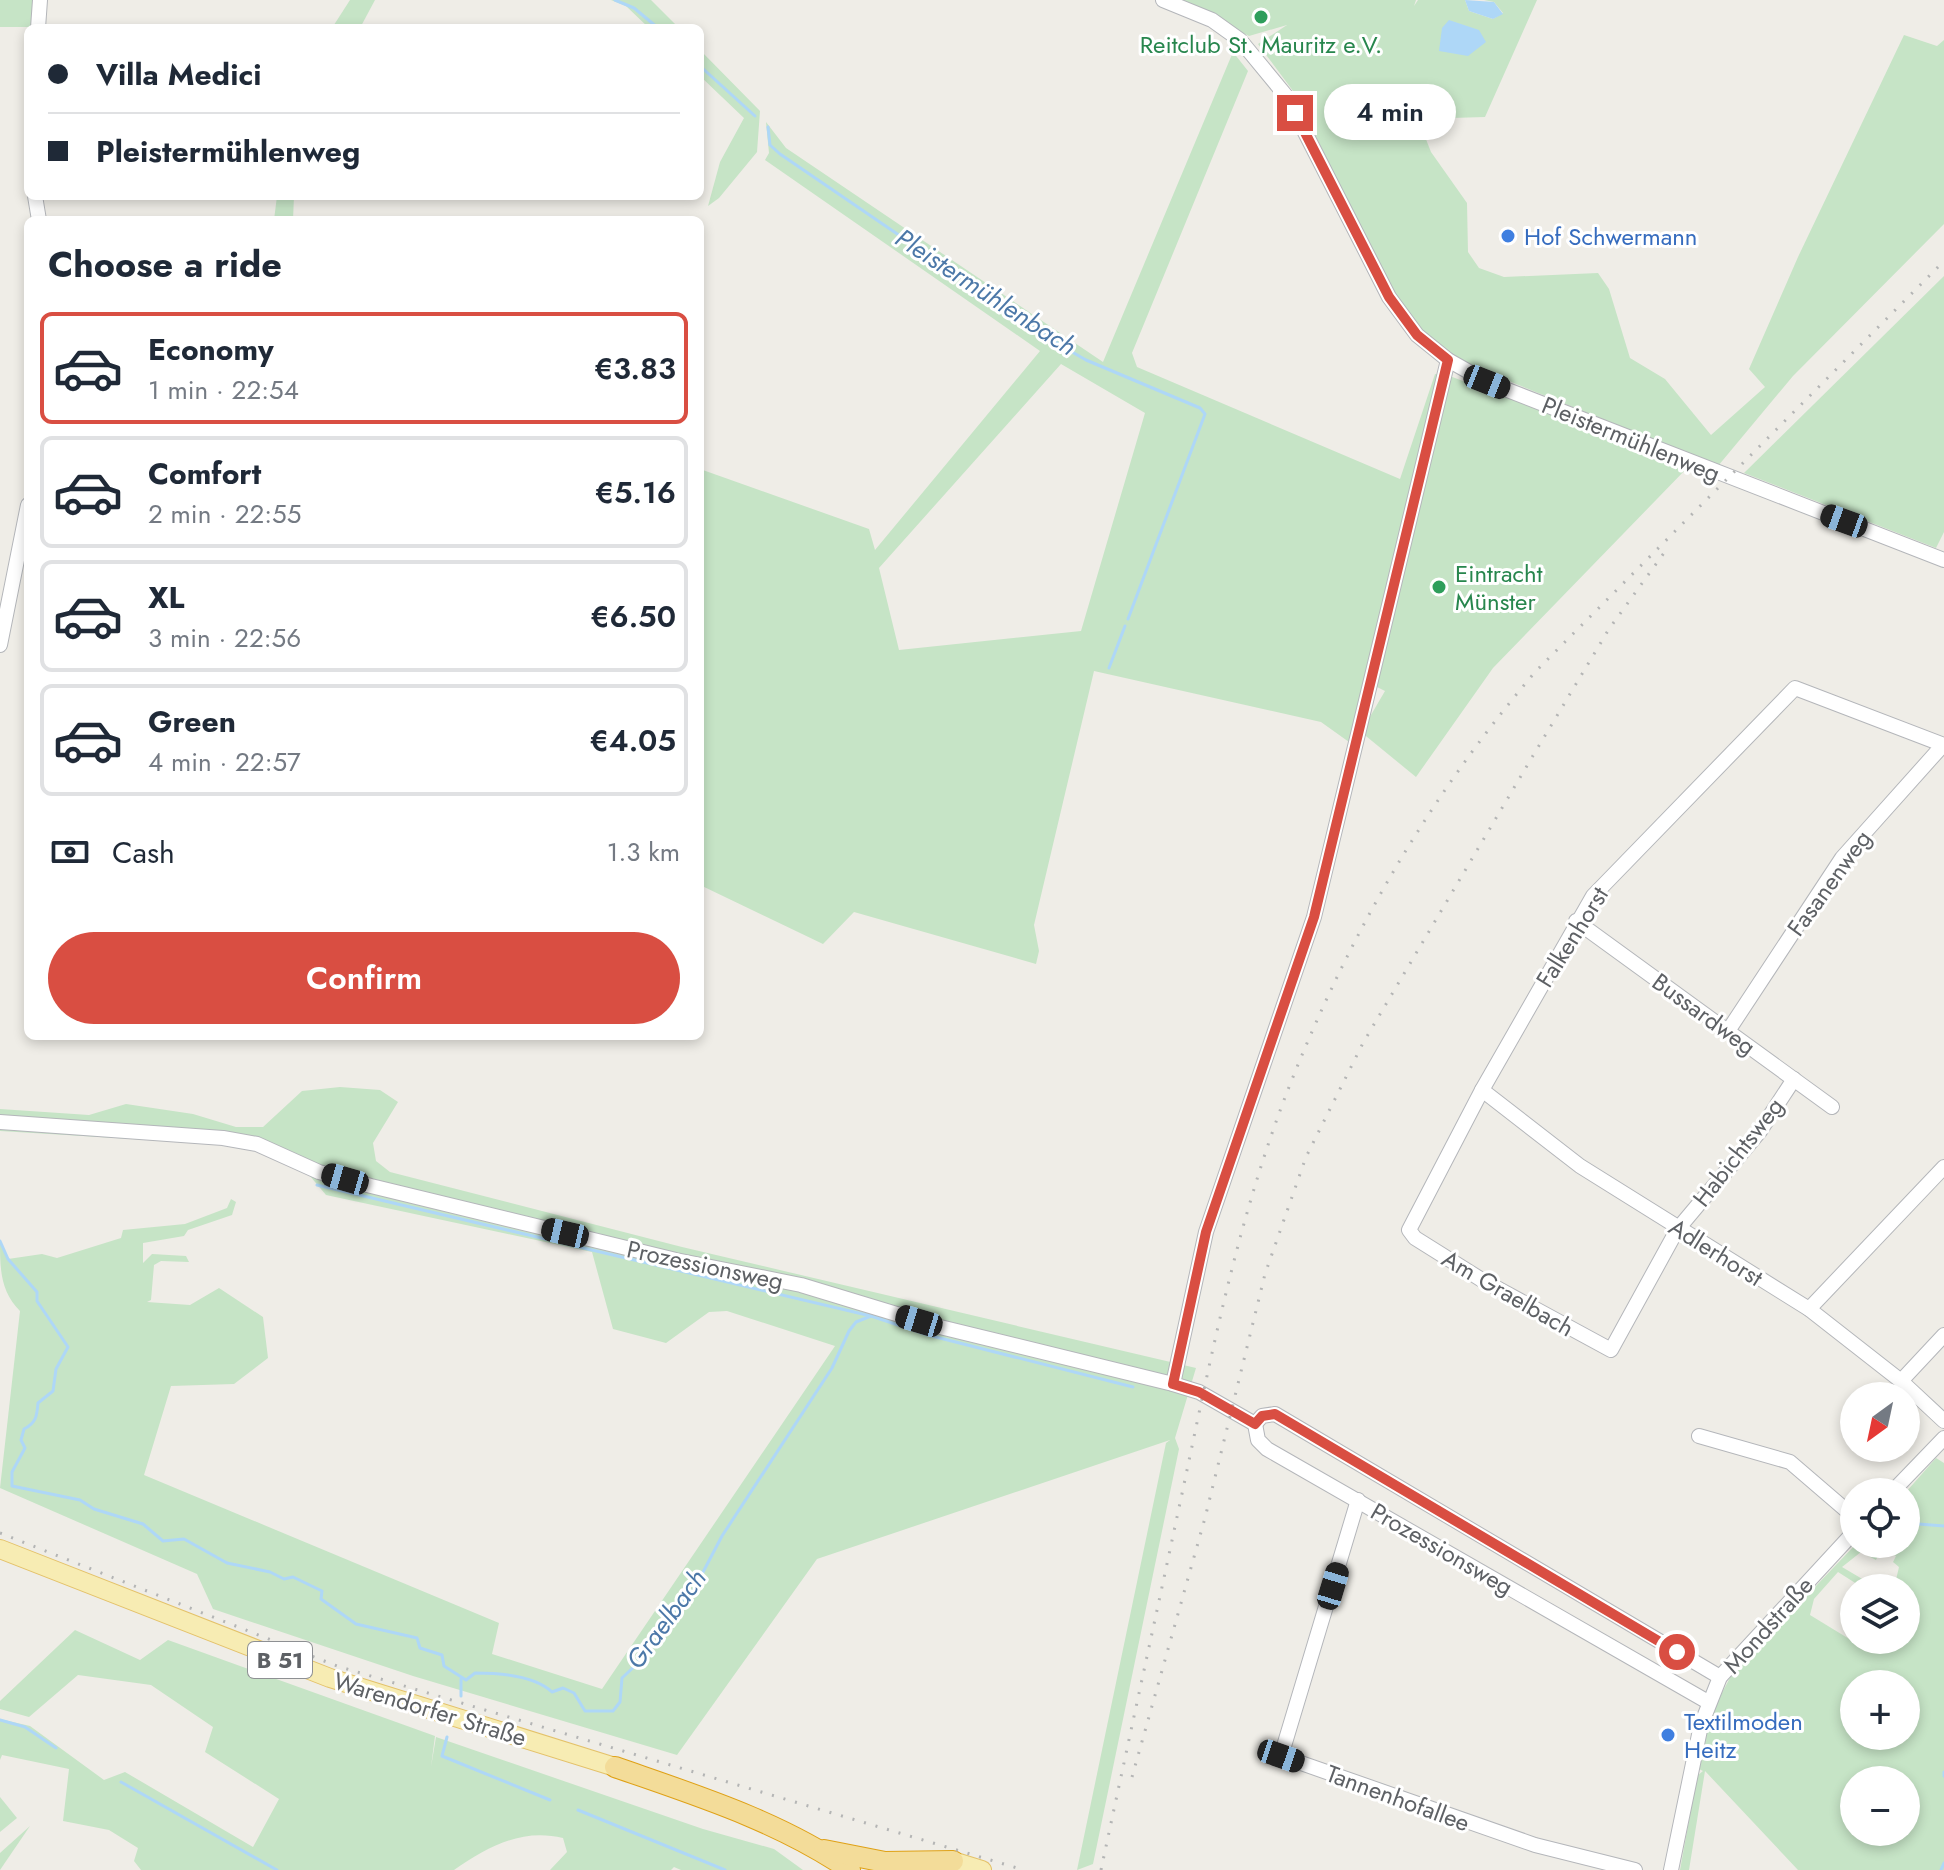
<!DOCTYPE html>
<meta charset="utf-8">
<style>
body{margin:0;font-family:Jost,sans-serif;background:#f6f6f7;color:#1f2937;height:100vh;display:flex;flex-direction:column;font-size:30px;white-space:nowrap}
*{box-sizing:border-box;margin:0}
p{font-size:26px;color:#747a83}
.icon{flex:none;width:44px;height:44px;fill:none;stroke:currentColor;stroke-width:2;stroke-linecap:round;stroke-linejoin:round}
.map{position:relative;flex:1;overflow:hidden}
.sheet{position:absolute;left:24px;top:216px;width:680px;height:824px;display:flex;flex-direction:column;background:#fff;border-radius:12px;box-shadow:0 4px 12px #0003}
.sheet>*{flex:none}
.top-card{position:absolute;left:24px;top:24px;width:680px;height:176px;border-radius:12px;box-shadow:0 4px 12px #0003;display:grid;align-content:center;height:176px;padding:0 24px;background:#fff}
.needle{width:52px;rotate:213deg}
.tools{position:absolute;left:1840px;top:1382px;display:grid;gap:16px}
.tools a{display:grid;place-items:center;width:80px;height:80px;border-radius:50%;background:#fff;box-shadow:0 4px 12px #0003;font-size:40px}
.end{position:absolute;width:36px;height:36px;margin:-18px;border:10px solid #d94e42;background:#fff;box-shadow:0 0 0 4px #fff}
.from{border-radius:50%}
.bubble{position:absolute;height:56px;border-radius:28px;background:#fff;box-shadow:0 4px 12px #0003;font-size:26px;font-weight:600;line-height:56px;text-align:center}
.car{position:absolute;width:24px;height:48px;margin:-24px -12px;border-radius:10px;box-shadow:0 0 6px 2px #0007;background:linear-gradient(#222 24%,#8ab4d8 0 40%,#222 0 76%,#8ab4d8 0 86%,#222 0)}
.top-card b{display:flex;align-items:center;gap:28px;height:76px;font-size:30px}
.top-card b+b{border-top:2px solid #e0e1e3}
.top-card i{width:20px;height:20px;background:#1f2937}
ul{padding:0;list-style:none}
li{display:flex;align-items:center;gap:24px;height:112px;margin:0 16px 12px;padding:0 8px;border:4px solid #e0e1e3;border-radius:12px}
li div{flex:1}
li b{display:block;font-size:30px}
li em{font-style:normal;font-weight:600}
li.on{border-color:#d94e42}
li>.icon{width:72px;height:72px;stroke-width:1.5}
h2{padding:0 24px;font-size:36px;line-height:96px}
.pay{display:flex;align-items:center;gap:20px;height:88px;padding:0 24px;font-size:30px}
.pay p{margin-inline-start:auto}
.action{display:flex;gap:16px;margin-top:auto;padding:16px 24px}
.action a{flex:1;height:92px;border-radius:48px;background:#d94e42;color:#fff;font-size:32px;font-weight:600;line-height:92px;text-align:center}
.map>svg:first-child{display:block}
.green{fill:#c6e4c6;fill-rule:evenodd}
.water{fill:#aed7f7}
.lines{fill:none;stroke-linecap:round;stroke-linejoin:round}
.stream{stroke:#aed7f7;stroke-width:3}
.minor-casing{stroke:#b4b6ba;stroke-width:16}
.major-casing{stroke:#e4c26a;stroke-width:20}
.highway-casing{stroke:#dfa116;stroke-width:22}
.minor{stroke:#fff;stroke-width:14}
.major{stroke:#f7ecb3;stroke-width:18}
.highway{stroke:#f3dc99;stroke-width:20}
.rail{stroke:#b4b5b5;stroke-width:3;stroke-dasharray:2 10;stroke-linecap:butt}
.route{stroke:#d94e42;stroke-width:10}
.leisure-dot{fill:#2e9e5b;stroke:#fff;stroke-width:3}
.shop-dot{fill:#3f7fe0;stroke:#fff;stroke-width:3}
.labels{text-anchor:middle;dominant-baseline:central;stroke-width:6;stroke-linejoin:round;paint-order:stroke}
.shield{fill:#fff;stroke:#8e9093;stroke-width:2}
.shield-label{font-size:22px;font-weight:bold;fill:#5e6165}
.leisure-label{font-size:24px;fill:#27864d;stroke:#fff}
.shop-label{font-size:24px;fill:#366cbe;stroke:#fff;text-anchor:start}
.street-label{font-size:24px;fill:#5e6165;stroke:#fff}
.water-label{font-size:26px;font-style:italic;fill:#4c78a8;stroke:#fff}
</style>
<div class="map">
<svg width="1944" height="1870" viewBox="0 0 1944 1870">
<rect width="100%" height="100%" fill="#efede7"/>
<g class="green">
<path d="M0,0H36L35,27H0Z"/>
<path d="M350,0H375L360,28H332Z"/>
<path d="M611,0H651L679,28H649L626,6Z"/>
<path d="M1178,0H1416L1414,6L1418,0H1465L1469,11L1493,19L1503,13L1494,2L1484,0H1537L1485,117L1418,119L1431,152L1467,203L1468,252L1479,268L1504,277L1598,273L1609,289L1630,358L1665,379L1711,435L1765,387L1749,369L1798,257L1904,35L1937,46L1944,40V224L1793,376L1718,466L1452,358L1421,335L1395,301L1296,95L1258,44L1287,25L1249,36Z"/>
<path d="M700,50L760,111L757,152L719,198L708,206L720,162L744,118L700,76Z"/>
<path d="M1233,52L1248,71L1132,353L1137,367L1400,479L1435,374L1442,375L1349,742L1321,722L1094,671L1034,925L1039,951L1036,964L854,912L823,944L700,885V469L869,529L875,550L1040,351L765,160L769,153L766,122L786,148L1103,362ZM1061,364L1145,413L1081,631L899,650L879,568Z"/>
<path d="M277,196H294L293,220H274Z"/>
<path d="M1944,276V532L1936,548L1744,473Z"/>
<path d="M1447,375L1689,466L1493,668L1416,777L1361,732L1385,691L1373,685Z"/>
<path d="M340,1087L380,1090L398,1102L373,1143L376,1161L390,1172L682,1247L1196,1368L1175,1438L1179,1449L1093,1864L1077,1870L1166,1443L1170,1440L817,1559L677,1755L413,1676L213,1609L197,1574L0,1488L20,1311C0,1291 0,1268 0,1241L8,1259L42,1254L57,1258L121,1238L123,1230L185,1224L227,1208L231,1199L236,1202L232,1215L188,1230L184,1236L143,1243V1263L152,1254L186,1256L189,1262L161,1261L154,1265L151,1300L147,1302L190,1305L219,1288L263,1317L268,1358L234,1384L171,1386L144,1475L499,1623L492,1654L602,1689L835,1346L727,1311L709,1312L666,1343L613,1329L592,1252L326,1195L310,1176L248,1146L0,1131V1109L89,1115L126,1104L193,1114L236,1127H263L302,1091Z"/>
<path d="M1936,1458L1944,1463V1870H1798L1705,1771L1689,1870H1680L1697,1776L1703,1771L1697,1768L1708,1719L1732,1674L1856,1544H1906V1492ZM1881,1549L1896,1556L1893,1562L1899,1567L1894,1588H1906V1640H1870L1864,1648L1810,1615L1814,1599L1838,1572L1860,1586L1864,1580L1842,1567L1861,1552L1876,1560ZM1854,1684H1906V1736H1854ZM1854,1780H1906V1832H1854Z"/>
<path d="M75,1630L140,1660L168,1640L435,1736L431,1767L436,1737L703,1829L774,1849L803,1870H681L674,1867L671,1870H550L567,1852L563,1838C521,1828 488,1847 454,1870H141L134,1861L138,1848L109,1830L63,1821L69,1769L2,1755L0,1760V1719L30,1726L104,1780L125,1772L253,1847L279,1799L205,1752L213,1727L151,1685L78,1675L29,1717L0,1709V1701Z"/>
<path d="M0,1797L17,1818L0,1832Z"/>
<path d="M30,1826L0,1870V1853Z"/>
</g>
<g class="water">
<path d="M1465,0L1494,2L1503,14L1493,19L1469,11Z"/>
<path d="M1449,20L1479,30L1486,42L1468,56L1439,51L1442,28Z"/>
</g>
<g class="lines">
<g class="stream">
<path d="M615,0L634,8L658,28"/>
<path d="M700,66L755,116"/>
<path d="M768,127L770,145L780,154L1060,345L1086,360L1200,408L1205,414L1128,619"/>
<path d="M1109,668L1125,626"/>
<path d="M317,1185L871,1316L928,1335L1133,1387"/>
<path d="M0,1241L8,1259L37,1292V1301L68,1347L56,1369L53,1391L38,1403C37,1416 36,1423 24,1429L21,1440L25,1448L12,1472V1486L80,1500L94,1509L143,1524L163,1541L184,1539L227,1563L270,1572L284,1579L293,1577L322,1591L321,1599L356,1624L417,1638L420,1648L442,1655L444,1666L466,1680L475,1673C498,1673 534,1675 552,1692L563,1688L574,1693L585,1711H613L620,1702L622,1678L638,1663L643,1646L661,1630L680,1602L692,1593L722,1536L832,1368L849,1331L856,1322L871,1316"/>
<path d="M1906,1523L1944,1526"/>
<path d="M461,1696V1679"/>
<path d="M0,1720L25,1727L56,1748"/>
<path d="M447,1737L442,1756L550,1800"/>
<path d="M1944,1772V1776"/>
<path d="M121,1782L277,1870"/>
<path d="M578,1810L725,1870"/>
<path d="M1941,1870L1944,1863"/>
</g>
<g class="minor-casing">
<g id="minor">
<path d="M1163,0L1212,20L1240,40L1287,97L1389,297L1417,335L1448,360L1487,382L1944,560"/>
<path d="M38,28L40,0"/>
<path d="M35,196L39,220"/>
<path d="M0,645L28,505"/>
<path d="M1576,921L1832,1107"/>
<path d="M1728,1031L1842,858L1943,745"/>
<path d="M1794,1079L1760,1131L1677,1230L1611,1350L1482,1280L1415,1238L1409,1230L1482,1090L1593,896L1795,688L1944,745"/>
<path d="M1482,1090L1580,1166L1809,1309L1901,1381L1944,1421"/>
<path d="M0,1122L223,1138L257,1144L319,1172L371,1186L676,1260L801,1285L936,1326L1173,1384L1199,1392L1255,1424"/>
<path d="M1809,1309L1944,1167"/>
<path d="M1901,1381L1944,1335"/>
<path d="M1173,1384L1206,1232L1314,917L1448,360"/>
<path d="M1255,1424L1262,1416L1275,1414L1720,1677"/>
<path d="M1255,1424L1258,1440L1267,1449L1708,1702"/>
<path d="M1699,1436L1790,1462L1854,1517"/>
<path d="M1892,1492L1944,1438"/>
<path d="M1358,1500L1281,1756L1535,1845L1635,1870"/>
<path d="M1671,1870L1701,1725L1720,1677L1854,1532"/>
</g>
</g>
<g class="major-casing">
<g id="major">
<path d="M0,1549L330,1678L615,1767"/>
<path d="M953,1861L982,1870"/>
</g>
</g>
<g class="highway-casing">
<g id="highway">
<path d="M615,1767C695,1795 779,1821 850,1870"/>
<path d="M824,1850L885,1862L953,1861"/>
</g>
</g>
<use href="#minor" class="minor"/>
<use href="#major" class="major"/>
<use href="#highway" class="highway"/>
<g class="rail">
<path d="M0,1533L337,1666L1024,1870"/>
<path d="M1132,1777L1205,1518L1265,1274L1306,1157L1363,1043L1531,759L1609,629L1669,546"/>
<path d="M1101,1870C1128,1743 1156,1616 1183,1489C1212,1352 1239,1213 1291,1082C1351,931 1431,794 1536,671L1944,261"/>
</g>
</g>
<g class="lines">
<path class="route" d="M1295,113L1389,297L1417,335L1448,360L1314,917L1206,1232L1173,1384L1199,1392L1255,1424L1262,1416L1275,1414L1677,1652"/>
</g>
<g class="leisure-dot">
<circle cx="1261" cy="17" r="8"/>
<circle cx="1439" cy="587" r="8"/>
</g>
<g class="shop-dot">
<circle cx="1508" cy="236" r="8"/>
<circle cx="1668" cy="1735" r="8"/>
</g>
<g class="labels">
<rect class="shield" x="248" y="1642" width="64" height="36" rx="6"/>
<g class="shield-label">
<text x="280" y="1660">B 51</text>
</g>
<g class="leisure-label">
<text x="1261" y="44">Reitclub St. Mauritz e.V.</text>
<text x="1455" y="573" text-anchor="start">Eintracht<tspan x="1455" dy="28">Münster</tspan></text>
</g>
<g class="shop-label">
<text x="1524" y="236">Hof Schwermann</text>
<text x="1684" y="1721">Textilmoden<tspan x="1684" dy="28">Heitz</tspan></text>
</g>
<g class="street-label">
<text transform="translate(1631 439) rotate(22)">Pleistermühlenweg</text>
<text transform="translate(1829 883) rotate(-54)">Fasanenweg</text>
<text transform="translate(1572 937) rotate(-58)">Falkenhorst</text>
<text transform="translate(1704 1014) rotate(36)">Bussardweg</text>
<text transform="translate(1738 1152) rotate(-52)">Habichtsweg</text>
<text transform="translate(1716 1252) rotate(32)">Adlerhorst</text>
<text transform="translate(705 1265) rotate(12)">Prozessionsweg</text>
<text transform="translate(1508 1293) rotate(30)">Am Graelbach</text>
<text transform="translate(1442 1549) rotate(30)">Prozessionsweg</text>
<text transform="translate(1768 1625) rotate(-48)">Mondstraße</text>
<text transform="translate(430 1709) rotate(17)">Warendorfer Straße</text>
<text transform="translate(1398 1798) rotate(20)">Tannenhofallee</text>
</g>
<g class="water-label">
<text transform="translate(986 292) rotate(33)">Pleistermühlenbach</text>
<text transform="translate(666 1619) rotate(-54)">Graelbach</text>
</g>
</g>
</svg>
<div class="tools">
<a><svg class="needle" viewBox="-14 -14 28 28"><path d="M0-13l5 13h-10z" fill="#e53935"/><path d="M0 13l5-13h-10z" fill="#747a83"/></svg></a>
<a><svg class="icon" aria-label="locate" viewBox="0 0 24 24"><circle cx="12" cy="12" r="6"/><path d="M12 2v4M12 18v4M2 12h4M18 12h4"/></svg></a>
<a><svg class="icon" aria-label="layers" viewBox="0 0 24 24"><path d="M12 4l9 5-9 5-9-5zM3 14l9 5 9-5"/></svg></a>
<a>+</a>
<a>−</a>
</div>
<i class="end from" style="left:1677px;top:1652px"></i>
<i class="end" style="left:1295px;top:113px"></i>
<div class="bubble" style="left:1324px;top:84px;width:132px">4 min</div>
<i class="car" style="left:1487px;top:382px;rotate:112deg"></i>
<i class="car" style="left:1844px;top:521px;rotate:290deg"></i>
<i class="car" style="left:345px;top:1179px;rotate:286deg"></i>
<i class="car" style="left:565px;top:1233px;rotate:283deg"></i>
<i class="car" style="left:919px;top:1321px;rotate:287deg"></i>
<i class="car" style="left:1333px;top:1586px;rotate:17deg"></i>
<i class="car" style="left:1281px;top:1756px;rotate:109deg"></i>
<div class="top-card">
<b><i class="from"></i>Villa Medici</b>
<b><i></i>Pleistermühlenweg</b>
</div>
<section class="sheet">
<h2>Choose a ride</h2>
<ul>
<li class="on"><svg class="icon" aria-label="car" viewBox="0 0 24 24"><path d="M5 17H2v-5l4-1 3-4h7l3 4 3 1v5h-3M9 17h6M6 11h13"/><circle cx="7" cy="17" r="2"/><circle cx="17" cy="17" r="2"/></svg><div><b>Economy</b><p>1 min · 22:54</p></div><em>€3.83</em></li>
<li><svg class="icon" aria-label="car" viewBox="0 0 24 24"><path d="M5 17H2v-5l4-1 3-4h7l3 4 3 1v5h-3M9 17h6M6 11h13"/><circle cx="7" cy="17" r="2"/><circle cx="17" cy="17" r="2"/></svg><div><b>Comfort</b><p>2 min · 22:55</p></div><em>€5.16</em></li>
<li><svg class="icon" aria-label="car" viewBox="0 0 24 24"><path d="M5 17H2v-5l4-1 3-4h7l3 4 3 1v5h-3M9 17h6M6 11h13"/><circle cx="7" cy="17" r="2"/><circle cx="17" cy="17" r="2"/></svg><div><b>XL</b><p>3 min · 22:56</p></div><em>€6.50</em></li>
<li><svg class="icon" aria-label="car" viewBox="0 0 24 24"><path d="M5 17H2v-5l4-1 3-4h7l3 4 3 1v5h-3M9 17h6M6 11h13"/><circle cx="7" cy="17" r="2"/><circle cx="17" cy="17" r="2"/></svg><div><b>Green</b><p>4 min · 22:57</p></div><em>€4.05</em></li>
</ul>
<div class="pay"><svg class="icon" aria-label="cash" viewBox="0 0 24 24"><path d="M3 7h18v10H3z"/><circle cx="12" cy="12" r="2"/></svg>Cash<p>1.3 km</p></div>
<div class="action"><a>Confirm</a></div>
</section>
</div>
